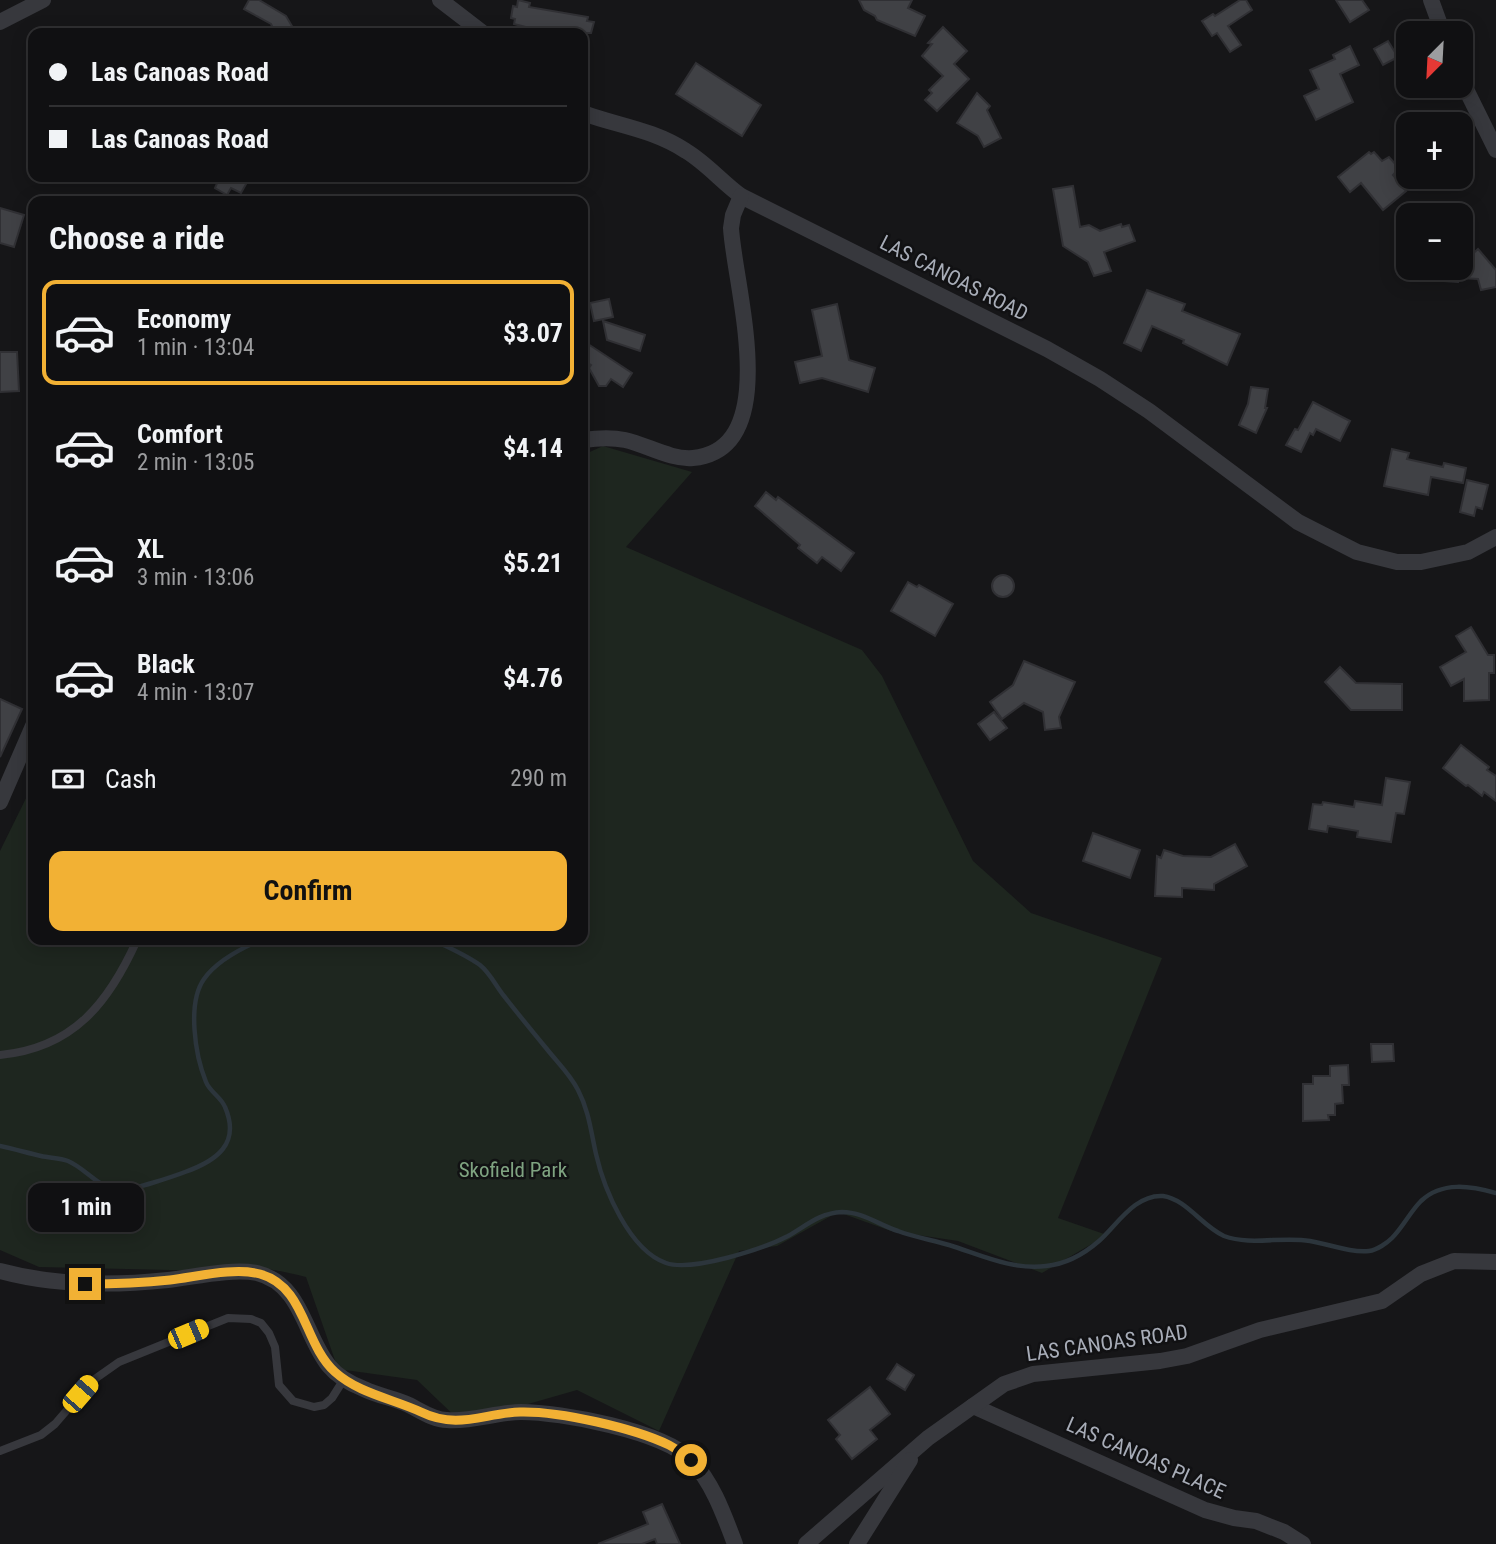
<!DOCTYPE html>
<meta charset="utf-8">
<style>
body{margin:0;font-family:"Roboto Condensed",sans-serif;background:#1e1e20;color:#f1f3f6;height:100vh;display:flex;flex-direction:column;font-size:26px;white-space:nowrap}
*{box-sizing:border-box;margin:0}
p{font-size:23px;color:#9c9d9f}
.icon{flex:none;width:38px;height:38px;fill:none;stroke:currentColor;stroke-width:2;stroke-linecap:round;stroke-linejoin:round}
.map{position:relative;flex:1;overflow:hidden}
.sheet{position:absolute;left:28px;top:196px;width:560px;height:749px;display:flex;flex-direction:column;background:#101012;border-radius:14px;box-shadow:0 4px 18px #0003,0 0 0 2px #303032}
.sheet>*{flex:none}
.banner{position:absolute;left:28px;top:28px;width:560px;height:154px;border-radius:14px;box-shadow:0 4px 18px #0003,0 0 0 2px #303032;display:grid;align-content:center;height:154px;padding:0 21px;background:#101012}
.needle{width:46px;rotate:204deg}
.fabs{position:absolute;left:1396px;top:21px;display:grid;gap:14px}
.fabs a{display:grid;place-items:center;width:77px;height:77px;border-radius:14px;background:#101012;box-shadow:0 4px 18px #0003,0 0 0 2px #303032;font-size:35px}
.end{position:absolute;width:32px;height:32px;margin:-16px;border:9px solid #f2b134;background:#111;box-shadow:0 0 0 4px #111}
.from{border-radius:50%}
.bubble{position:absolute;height:49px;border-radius:14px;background:#101012;box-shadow:0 4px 18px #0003,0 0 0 2px #303032;font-size:23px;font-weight:700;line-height:49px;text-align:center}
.car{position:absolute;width:21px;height:42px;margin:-21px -10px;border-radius:9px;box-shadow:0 0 5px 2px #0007;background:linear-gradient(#f5c518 24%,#345 0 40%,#f5c518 0 76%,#345 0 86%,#f5c518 0)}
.banner b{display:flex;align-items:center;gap:24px;height:66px;font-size:26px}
.banner b+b{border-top:2px solid #303032}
.banner i{width:18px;height:18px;background:#f1f3f6}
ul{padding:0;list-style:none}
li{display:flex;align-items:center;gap:21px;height:105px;margin:0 14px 10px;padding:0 7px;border:4px solid transparent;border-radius:14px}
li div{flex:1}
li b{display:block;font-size:26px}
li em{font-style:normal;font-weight:700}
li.on{border-color:#f2b134}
li>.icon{width:63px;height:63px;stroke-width:1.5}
h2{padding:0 21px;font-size:32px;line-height:84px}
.pay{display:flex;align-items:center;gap:18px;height:77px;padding:0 21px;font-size:26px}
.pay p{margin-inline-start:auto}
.action{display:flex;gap:14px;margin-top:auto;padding:14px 21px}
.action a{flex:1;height:80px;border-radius:14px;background:#f2b134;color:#111;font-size:28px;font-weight:700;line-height:80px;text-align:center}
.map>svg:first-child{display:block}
.green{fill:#1e261f}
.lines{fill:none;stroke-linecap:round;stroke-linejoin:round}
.stream{stroke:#2c353c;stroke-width:4.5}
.building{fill:#404145;stroke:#303034;stroke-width:2}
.lane{stroke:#37383d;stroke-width:8}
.street{stroke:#37383d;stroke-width:16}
.route{stroke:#f2b134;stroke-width:9}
.labels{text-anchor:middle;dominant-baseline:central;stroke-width:5;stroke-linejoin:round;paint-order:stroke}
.street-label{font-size:21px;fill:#a8adb8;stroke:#111113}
.park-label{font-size:21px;fill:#7fa381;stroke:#111113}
</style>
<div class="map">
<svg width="1496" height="1544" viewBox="0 0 1496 1544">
<rect width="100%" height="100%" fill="#161618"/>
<path class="green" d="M603,446L692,472L626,547L862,650L882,676L973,861L1031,913L1162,958L1058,1218L1107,1235L1042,1273L958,1241L891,1231L838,1212L777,1246L739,1251L659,1431L577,1390L462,1423L417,1380L338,1369L306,1277C270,1268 251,1265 214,1271L39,1267L0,1250V851L33,784V940H583V455Z"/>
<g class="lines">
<g class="stream">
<path d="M433,940C448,947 466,955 480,965C490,973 496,986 504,996C518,1014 532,1031 546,1048C557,1062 570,1074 578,1090C589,1111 591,1132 596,1154C604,1189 629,1250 666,1263C692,1272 763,1249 788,1236C806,1226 819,1213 842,1212C863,1212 879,1225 898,1231C914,1237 932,1240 949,1245C981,1255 1011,1270 1046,1266C1067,1264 1084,1254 1099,1241C1117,1225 1135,1194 1163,1196C1186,1199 1203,1227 1224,1236C1251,1246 1282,1236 1310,1241C1329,1244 1350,1253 1369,1251C1377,1250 1387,1243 1392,1238C1403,1227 1410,1212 1421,1201C1442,1181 1471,1186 1496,1193"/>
<path d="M0,1146C14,1149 28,1153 41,1156C50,1158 60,1158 68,1161C87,1169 100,1191 123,1190C135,1189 172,1177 185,1172C216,1161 241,1144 225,1107C221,1097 210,1092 206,1082C195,1055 187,1003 204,979C216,962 242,948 261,940"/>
</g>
</g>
<g class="building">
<path d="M249,0H259L286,16L296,33H275L271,24L244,9Z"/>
<path d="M518,0L530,3L529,7L588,17L587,21L594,22L591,33H549L514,24L515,19L511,18L513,6L517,7Z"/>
<path d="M859,0H912L908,8L925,16L915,36L877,20L875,16L864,10Z"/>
<path d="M1240,0H1246L1252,10L1228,26L1241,45L1230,52L1217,33L1212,36L1202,21L1213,14L1215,16Z"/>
<path d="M1336,0H1362L1369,10L1350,22Z"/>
<path d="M943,27L967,51L954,64L969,79L937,111L925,100L932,93L929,90L943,76L922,56L932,44L928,43Z"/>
<path d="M1388,41L1398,57L1383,65L1374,49Z"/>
<path d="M1350,46L1359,65L1340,74L1353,102L1316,120L1304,96L1319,89L1310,70L1335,59L1333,55Z"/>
<path d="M696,63L761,105L742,136L676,94Z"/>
<path d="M977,93L990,106L987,110L1001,138L984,147L978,136L957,123Z"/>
<path d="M1369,152L1371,154L1374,152L1382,161L1389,157L1399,168L1393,175L1406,191L1383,210L1361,183L1350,192L1338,177Z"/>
<path d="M210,177H250L241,193L231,188L227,195L215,188L218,181Z"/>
<path d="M1073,186L1080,227L1089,225L1100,231L1121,224L1122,227L1129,225L1135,241L1104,252L1111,271L1094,276L1088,262L1063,246L1053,189Z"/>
<path d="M0,208L24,215L14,247L0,243Z"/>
<path d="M1478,249L1496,270V287L1481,290L1478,279L1461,278V258H1468Z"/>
<path d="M1416,268H1459L1458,282L1415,279Z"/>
<path d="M1147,290L1185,304L1182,311L1240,334L1227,365L1183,343L1184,340L1152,326L1141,351L1124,343Z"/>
<path d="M609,299L613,317L594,321L590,303Z"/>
<path d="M837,304L849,360L875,368L868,392L822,378L800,383L795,362L822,356L812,310Z"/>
<path d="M603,321L645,335L640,351L607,340Z"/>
<path d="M588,344L632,373L623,387L611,379L606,386H599L589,368L591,365L583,360V352Z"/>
<path d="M0,352H17L19,391L0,392Z"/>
<path d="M1251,387L1268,389L1265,408H1267L1256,433L1239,425L1248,404Z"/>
<path d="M1313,402L1350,421L1340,441L1316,429L1313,435L1310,433L1301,452L1286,445L1295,429L1298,430Z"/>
<path d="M1392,449L1409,453L1407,459L1443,467L1444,463L1466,468L1463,483L1431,477L1428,495L1384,486Z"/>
<path d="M1467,480L1488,485L1482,509L1476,507L1474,516L1460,512Z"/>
<path d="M766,492L776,500L778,497L854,553L841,571L822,557L817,563L798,548L800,545L755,506Z"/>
<circle cx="1003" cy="586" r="11"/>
<path d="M908,582L917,587L919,585L953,604L935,636L891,611Z"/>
<path d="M1471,627L1488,655H1494V673H1489V700L1464,701V679L1451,686L1440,667L1466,652L1456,636Z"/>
<path d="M1024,661L1075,682L1059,717L1061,728L1045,730L1043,712L1024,703L1002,719L990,702L1013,685Z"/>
<path d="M1340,667L1356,683L1402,684V710H1351L1325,682Z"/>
<path d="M0,699L22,709L0,757Z"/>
<path d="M994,712L1007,728L990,740L978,724Z"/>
<path d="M1461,745L1489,767L1487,770L1496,776V801L1484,792L1482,796L1468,785L1466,786L1443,768Z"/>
<path d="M1386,778L1410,782L1404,814L1396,813L1391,842L1357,837L1358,831L1328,826L1327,832L1309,829L1313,804L1322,805L1323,802L1354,807L1355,801L1382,805Z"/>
<path d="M1093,833L1140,850L1130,878L1083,861Z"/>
<path d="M1235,844L1247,866L1214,884V890L1182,888V897L1155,896L1157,856L1161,858L1164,850L1183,856L1211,857Z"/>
<path d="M1371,1044H1393L1394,1061L1372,1062Z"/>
<path d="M1348,1065L1349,1085H1342L1343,1103L1335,1104V1115H1328L1329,1120L1303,1121V1084H1313V1076H1330V1066Z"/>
<path d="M897,1364L914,1375L905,1390L887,1379Z"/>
<path d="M870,1387L890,1414L870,1430L877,1439L852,1459L836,1439L840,1435L828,1420Z"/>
<path d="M662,1504L680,1544H657L655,1539L642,1544H598L648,1524L643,1512Z"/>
</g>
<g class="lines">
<g class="lane">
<path d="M0,1055C74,1048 109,1002 137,940"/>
<path d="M0,1451L41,1435L55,1424L92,1381L119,1362L228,1318L251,1319L261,1323L269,1333L275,1347L279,1385L293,1401L314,1407L324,1405L332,1398L344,1379"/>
</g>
<g class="street">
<path d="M440,0L483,33"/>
<path d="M1431,0L1443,33"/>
<path d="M0,22L43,0"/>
<path d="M1461,79L1496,150"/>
<path d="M583,113C618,126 652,129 686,151C706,163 722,182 741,196L1047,349L1100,379L1149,411L1298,522L1357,552L1397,562H1421L1468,552L1496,537"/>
<path d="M583,440C597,438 611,437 625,440C647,445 671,460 693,458C785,449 734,285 731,228L733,215L741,196"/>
<path d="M0,802L33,726"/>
<path d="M0,1271C55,1286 112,1286 168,1280C194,1277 232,1268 257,1273C302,1284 304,1335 329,1366C338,1377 351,1384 364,1389C378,1396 394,1398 409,1405C421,1411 434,1420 447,1420C472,1422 497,1412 521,1412C561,1412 663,1431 691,1460C713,1483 724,1515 735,1544"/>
<path d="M973,1406L1205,1510L1234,1518L1256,1521L1284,1532L1303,1544"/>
<path d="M806,1544L928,1438L1004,1384L1033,1374L1160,1361L1187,1356L1260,1330L1382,1301L1421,1274L1454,1261L1496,1262"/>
<path d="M857,1544L910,1460"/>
</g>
</g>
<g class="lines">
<path class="route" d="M85,1284C114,1284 142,1283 170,1280C196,1277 234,1267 260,1274C306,1287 303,1343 335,1372C358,1393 393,1399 421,1412C458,1430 484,1413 520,1412C559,1411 634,1428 669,1445C677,1449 684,1455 691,1460"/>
</g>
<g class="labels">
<g class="street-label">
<text transform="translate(954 278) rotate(27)">LAS CANOAS ROAD</text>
<text transform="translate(1107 1343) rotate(-8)">LAS CANOAS ROAD</text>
<text transform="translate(1146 1458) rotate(24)">LAS CANOAS PLACE</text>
</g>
<g class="park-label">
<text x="513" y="1170">Skofield Park</text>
</g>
</g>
</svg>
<div class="fabs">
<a><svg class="needle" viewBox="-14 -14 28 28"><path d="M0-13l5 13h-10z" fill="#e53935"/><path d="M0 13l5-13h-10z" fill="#9c9d9f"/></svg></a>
<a>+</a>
<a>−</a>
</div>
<i class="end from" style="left:691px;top:1460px"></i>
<i class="end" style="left:85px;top:1284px"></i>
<div class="bubble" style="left:28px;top:1183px;width:116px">1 min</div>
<i class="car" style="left:188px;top:1334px;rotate:67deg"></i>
<i class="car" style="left:80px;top:1394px;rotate:41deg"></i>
<div class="banner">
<b><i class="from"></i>Las Canoas Road</b>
<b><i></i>Las Canoas Road</b>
</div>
<section class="sheet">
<h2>Choose a ride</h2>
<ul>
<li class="on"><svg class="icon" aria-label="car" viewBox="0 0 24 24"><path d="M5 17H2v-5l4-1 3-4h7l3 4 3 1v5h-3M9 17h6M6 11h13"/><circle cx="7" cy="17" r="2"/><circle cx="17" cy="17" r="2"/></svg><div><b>Economy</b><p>1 min · 13:04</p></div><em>$3.07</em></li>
<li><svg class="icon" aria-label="car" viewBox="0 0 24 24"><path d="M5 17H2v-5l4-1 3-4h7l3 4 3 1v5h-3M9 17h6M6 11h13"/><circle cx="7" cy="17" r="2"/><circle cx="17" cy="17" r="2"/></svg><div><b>Comfort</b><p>2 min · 13:05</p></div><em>$4.14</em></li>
<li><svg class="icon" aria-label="car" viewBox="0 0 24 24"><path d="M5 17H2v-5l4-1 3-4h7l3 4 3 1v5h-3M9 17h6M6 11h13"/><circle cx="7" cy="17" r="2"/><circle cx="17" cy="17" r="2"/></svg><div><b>XL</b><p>3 min · 13:06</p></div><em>$5.21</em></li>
<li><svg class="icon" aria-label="car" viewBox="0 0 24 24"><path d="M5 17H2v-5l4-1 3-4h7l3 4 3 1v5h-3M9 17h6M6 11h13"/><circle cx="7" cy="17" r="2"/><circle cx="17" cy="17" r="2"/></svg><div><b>Black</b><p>4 min · 13:07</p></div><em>$4.76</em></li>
</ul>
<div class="pay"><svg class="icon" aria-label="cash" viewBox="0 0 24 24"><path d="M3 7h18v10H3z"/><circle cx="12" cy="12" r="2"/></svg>Cash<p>290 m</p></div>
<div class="action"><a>Confirm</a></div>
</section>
</div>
